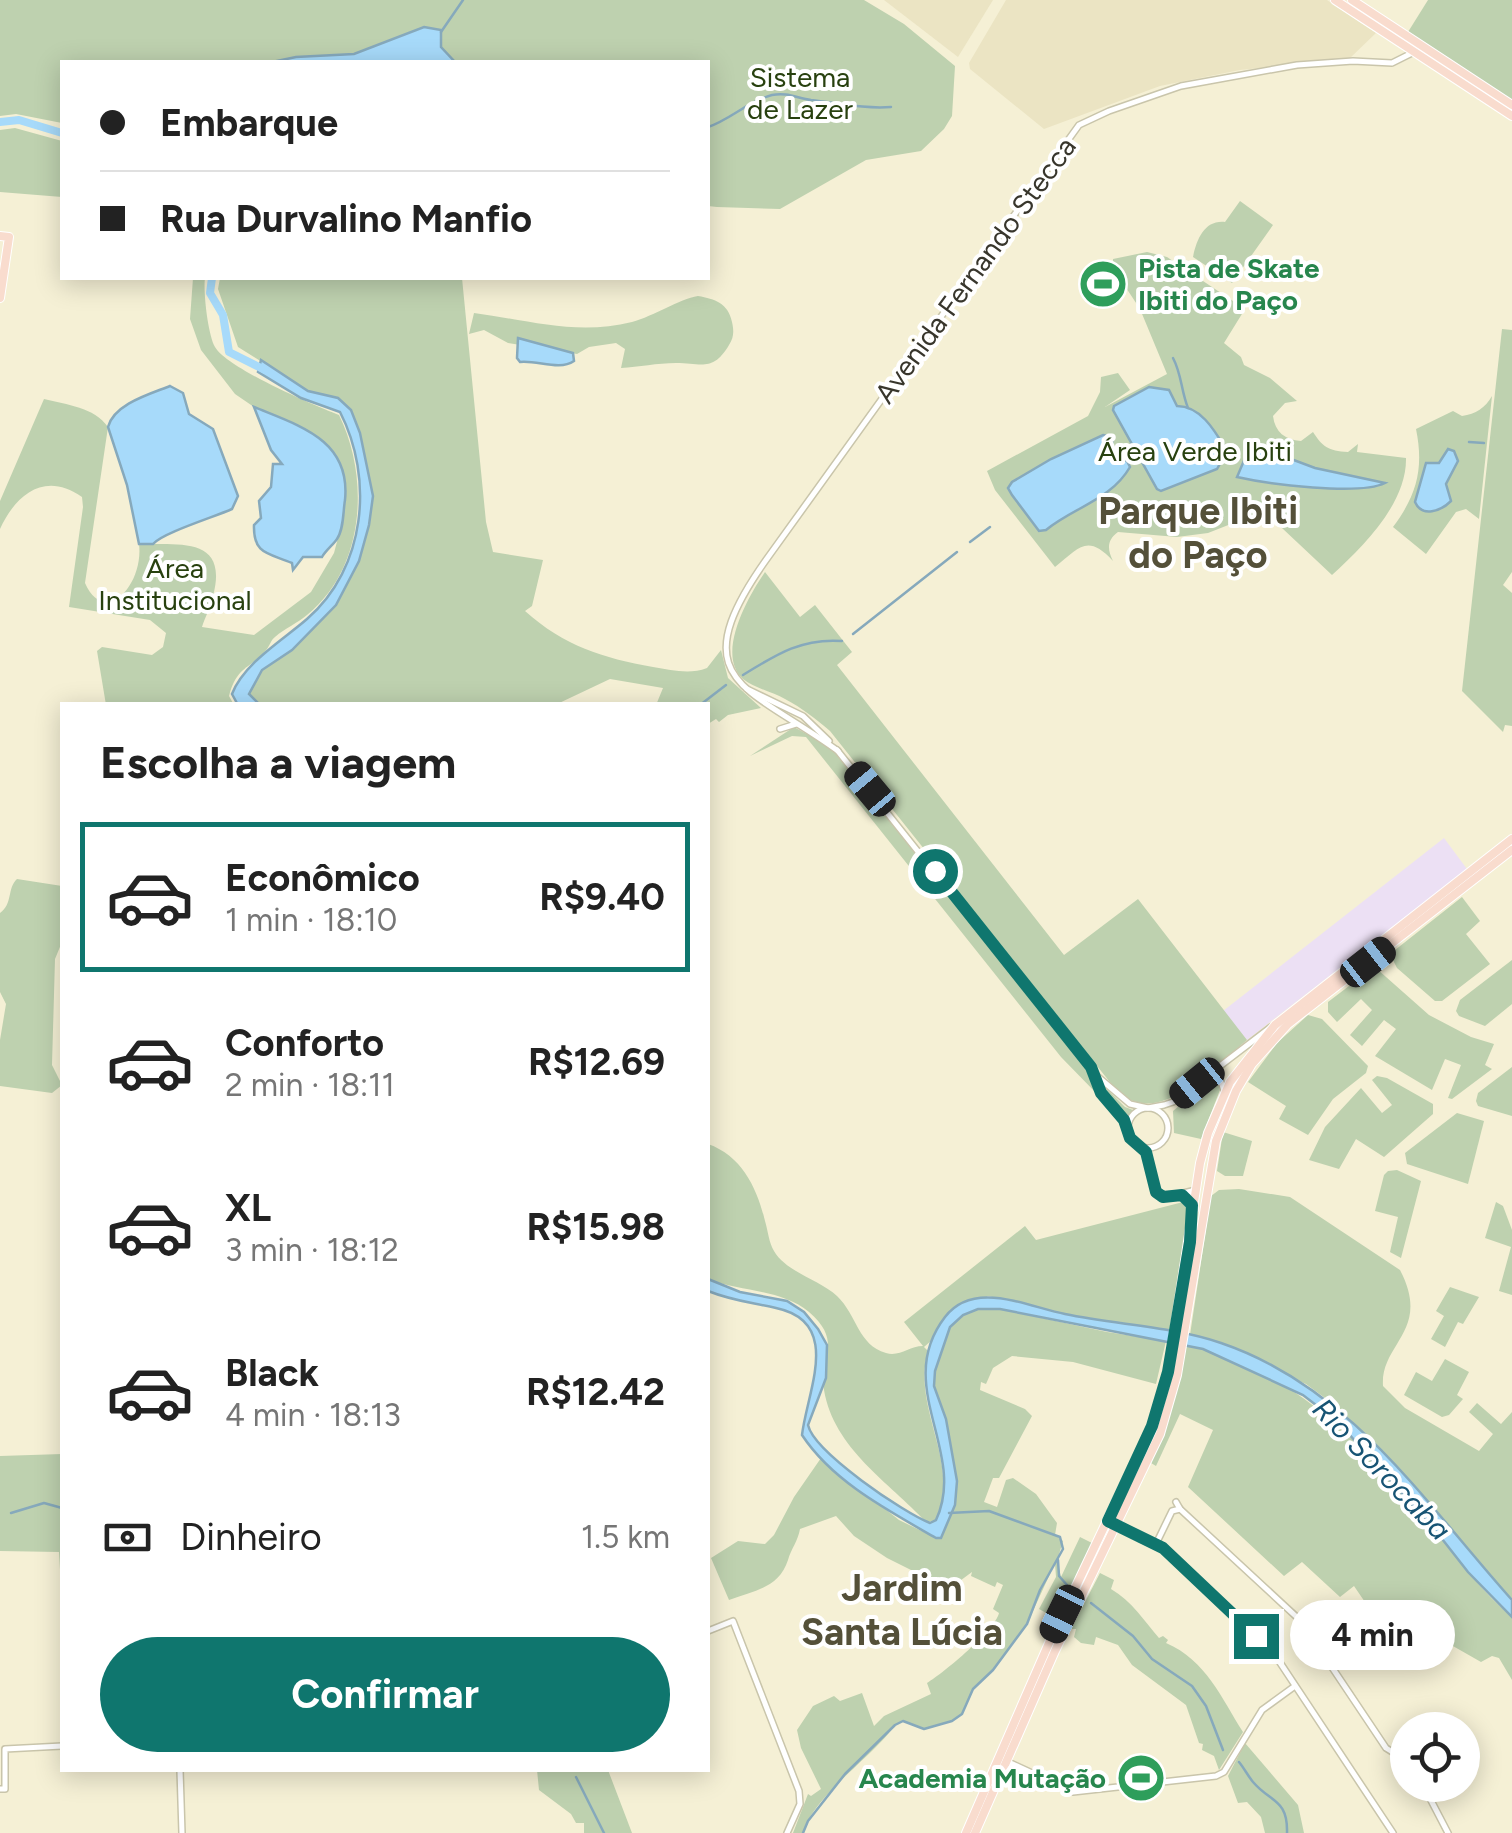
<!DOCTYPE html>
<html lang="pt">
<meta charset="utf-8">
<style>
body{margin:0;font-family:Figtree,sans-serif;background:#f6f6f6;color:#222;height:100vh;display:flex;flex-direction:column;font-size:38px;white-space:nowrap}
*{box-sizing:border-box;margin:0}
p{font-size:32px;color:#767676}
.icon{flex:none;width:55px;height:55px;fill:none;stroke:currentColor;stroke-width:2;stroke-linecap:round;stroke-linejoin:round}
.map{position:relative;flex:1;overflow:hidden}
.sheet{position:absolute;left:60px;top:702px;width:650px;height:1070px;display:flex;flex-direction:column;background:#fff;border-radius:0px;box-shadow:0 5px 25px #0003}
.sheet>*{flex:none}
.top-card{position:absolute;left:60px;top:60px;width:650px;height:220px;border-radius:0px;box-shadow:0 5px 25px #0003;display:grid;align-content:center;height:220px;padding:0 40px;background:#fff}
.buttons{position:absolute;left:1390px;top:1712px;display:grid;gap:20px}
.buttons a{display:grid;place-items:center;width:90px;height:90px;border-radius:50%;background:#fff;box-shadow:0 5px 25px #0003;font-size:50px}
.end{position:absolute;width:45px;height:45px;margin:-22px;border:12px solid #0f766e;background:#fff;box-shadow:0 0 0 5px #fff}
.from{border-radius:50%}
.bubble{position:absolute;height:70px;border-radius:35px;background:#fff;box-shadow:0 5px 25px #0003;font-size:32px;font-weight:700;line-height:70px;text-align:center}
.car{position:absolute;width:30px;height:60px;margin:-30px -15px;border-radius:12px;box-shadow:0 0 8px 2px #0007;background:linear-gradient(#222 24%,#8ab4d8 0 40%,#222 0 76%,#8ab4d8 0 86%,#222 0)}
.top-card b{display:flex;align-items:center;gap:35px;height:95px;font-size:38px}
.top-card b+b{border-top:2px solid #e0e0e0}
.top-card i{width:25px;height:25px;background:#222}
ul{padding:0;list-style:none}
li{display:flex;align-items:center;gap:30px;height:150px;margin:0 20px 15px;padding:0 20px;border:5px solid transparent;border-radius:0px}
li div{flex:1}
li b{display:block;font-size:38px}
li em{font-style:normal;font-weight:700}
li.current{border-color:#0f766e}
li>.icon{width:90px;height:90px;stroke-width:1.5}
h2{padding:0 40px;font-size:45px;line-height:120px}
.pay{display:flex;align-items:center;gap:25px;height:110px;padding:0 40px;font-size:38px}
.pay p{margin-inline-start:auto}
.cta{display:flex;gap:20px;margin-top:auto;padding:20px 40px}
.cta a{flex:1;height:115px;border-radius:60px;background:#0f766e;color:#fff;font-size:40px;font-weight:700;line-height:115px;text-align:center}
.map>svg:first-child{display:block}
.commercial{fill:#ece0f4}
.built{fill:#ebe4c3}
.green{fill:#bed1af}
.water{fill:#a7dafa;stroke:#86a9bc;stroke-width:2.5}
.lines{fill:none;stroke-linecap:round;stroke-linejoin:round}
.stream{stroke:#86a9bc;stroke-width:2.5}
.river{stroke:#a7dafa;stroke-width:8}
.minor-casing{stroke:#c9c5ab;stroke-width:8}
.major-casing{stroke:#fff;stroke-width:10}
.minor{stroke:#fff;stroke-width:5}
.major{stroke:#f9dcce;stroke-width:8}
.route{stroke:#0f766e;stroke-width:12}
.labels{text-anchor:middle;dominant-baseline:central;stroke-width:8;stroke-linejoin:round;paint-order:stroke}
.park-label{font-size:28px;fill:#28410f;stroke:#fff}
.leisure-label{font-size:28px;font-weight:bold;fill:#27864d;stroke:#fff;text-anchor:start}
.street-label{font-size:28px;fill:#38362c;stroke:#fff}
.water-label{font-size:30px;font-style:italic;fill:#175474;stroke:#fff}
.district-label{font-size:38px;font-weight:bold;fill:#545039;stroke:#fff}
</style>
<div class="map">
<svg width="1512" height="1833" viewBox="0 0 1512 1833">
<rect width="100%" height="100%" fill="#f5f0d5"/>
<path class="commercial" d="M1444,838L1467,869L1247,1040L1223,1011Z"/>
<g class="built">
<path d="M884,0H993L958,57Z"/>
<path d="M1006,0H1327L1376,33L1349,59L1240,70L1160,86L1044,129L970,69L969,63Z"/>
</g>
<g class="green">
<path d="M0,0H864L904,24L955,66L952,116L944,129L921,151L866,160L780,209L717,207L708,206V62H455L424,27C400,35 376,50 350,55C324,60 298,54 272,62H62V123L16,114L0,116Z"/>
<path d="M1428,0H1512V102L1408,32Z"/>
<path d="M15,128L62,141V197L0,192V130Z"/>
<path d="M1240,201L1273,225L1232,283L1193,257C1197,238 1205,220 1225,222Z"/>
<path d="M1147,252L1167,257L1245,309L1224,343L1241,357L1244,365L1270,378L1297,401L1285,403L1273,416C1275,432 1285,440 1301,441L1313,432C1322,446 1328,451 1348,452L1358,444L1357,452L1406,458C1407,503 1363,547 1332,575L1264,511L1208,533L1177,537L1118,532C1107,540 1107,549 1113,561C1087,533 1079,548 1055,567L995,490L987,471L1088,416L1100,392L1101,377L1118,373L1130,390L1105,407L1167,374L1140,309L1113,268V259Z"/>
<path d="M193,278H205C203,291 208,335 215,347C227,368 315,406 339,415C370,478 365,568 307,615C298,623 285,628 275,637C271,640 270,645 267,649C251,669 237,665 229,696L234,705H106L97,651L102,647L152,655L163,647L166,633L150,620L69,607L83,507L82,497C45,471 16,494 0,529V501L44,399C67,405 94,407 108,427L85,583C105,628 144,584 139,544C179,545 229,536 213,596C211,607 205,617 202,627L254,635L311,592L334,553L342,523L304,428L254,407L235,394L201,350L190,319Z"/>
<path d="M220,278H462L486,522L493,552L543,560L532,606L525,611C564,646 603,658 653,667C672,670 689,675 707,668L721,650L728,678L761,708L728,715L719,722L716,719L708,724V705H656L663,688L610,679L555,705H260L249,694L262,670L292,650L336,604L373,496L338,398L308,391L238,347L218,289Z"/>
<path d="M698,296C715,299 728,303 732,322C734,331 734,337 729,345C713,372 702,363 676,363C657,363 639,367 621,368L625,349L616,343L589,347L577,354L508,343L484,330L469,334L474,313C528,320 577,336 632,322C654,316 679,299 698,296Z"/>
<path d="M1502,329L1512,330V572L1503,585L1512,593V726L1505,725L1503,732L1462,691Z"/>
<path d="M1492,396L1479,519L1466,509L1456,512L1426,554L1393,527C1417,495 1424,468 1416,429L1453,411L1462,416C1476,414 1485,408 1492,396Z"/>
<path d="M765,572L800,617L815,605L852,652L837,665L1064,955L1138,899L1247,1040C1213,1067 1160,1130 1117,1091L830,731C816,719 802,708 785,699C773,692 754,688 743,679C715,654 749,595 765,572Z"/>
<path d="M794,727L832,748L854,773L1093,1075L1125,1107L1133,1110L1125,1119L1095,1081L1098,1095L1061,1057L806,737L792,736L750,756Z"/>
<path d="M17,879L62,886V942L55,959L52,1065L62,1085L52,1093L0,1086V1040L6,1004L0,992V913C13,904 7,888 17,879Z"/>
<path d="M1462,897L1480,921L1466,934L1490,964L1442,1001H1435L1397,968L1390,954Z"/>
<path d="M1512,960V1004L1485,1026L1459,1016L1456,1011L1460,1000Z"/>
<path d="M1377,969L1429,1015L1471,1037L1494,1044L1485,1065L1492,1069L1452,1099L1448,1098L1461,1065L1445,1059L1432,1090L1375,1056L1396,1029L1384,1020L1362,1046L1350,1035L1372,1010L1361,999L1337,1022L1328,1012V1002L1370,970Z"/>
<path d="M1308,1015L1322,1019L1368,1066L1366,1073L1333,1099L1308,1135L1279,1119L1286,1106L1248,1082L1277,1043Z"/>
<path d="M1512,1067V1116L1478,1106L1476,1101L1478,1093Z"/>
<path d="M1377,1076L1387,1078L1433,1104V1114L1384,1157L1356,1139L1339,1169L1309,1160L1325,1127L1361,1088L1382,1113L1392,1105L1372,1080Z"/>
<path d="M1209,1081L1219,1083L1220,1090L1201,1139L1174,1133L1173,1111Z"/>
<path d="M1457,1113L1484,1121L1468,1184L1407,1164L1405,1153Z"/>
<path d="M1223,1132L1252,1141L1243,1176H1225L1217,1171Z"/>
<path d="M708,1144C742,1156 757,1188 765,1221C768,1231 769,1243 774,1251C786,1272 820,1280 837,1296C857,1315 858,1345 886,1353C900,1357 909,1346 923,1346L904,1322L1025,1226L1036,1240L1183,1202L1190,1211L1171,1331L1063,1314L988,1296L936,1330L932,1340L924,1347L928,1351C911,1408 962,1464 936,1521L926,1522C889,1482 834,1449 824,1390C819,1359 844,1342 809,1312C781,1289 741,1292 708,1279Z"/>
<path d="M1397,1170L1421,1181L1401,1258L1390,1252L1398,1217L1375,1211L1384,1175L1388,1171Z"/>
<path d="M1239,1189L1290,1197L1400,1270C1432,1331 1380,1343 1383,1386L1405,1408L1479,1451L1493,1434L1469,1412L1477,1403L1501,1424L1512,1412V1600L1432,1506L1340,1409L1306,1384L1190,1335L1211,1196L1219,1190Z"/>
<path d="M1496,1202L1503,1206L1512,1230V1295L1499,1291L1511,1247L1485,1238Z"/>
<path d="M1450,1287L1479,1297L1463,1324L1458,1322L1445,1347L1431,1339L1444,1316L1436,1311Z"/>
<path d="M978,1309H1000L1107,1332L1166,1341L1156,1384L1073,1362L1012,1356L993,1368L986,1384L981,1382L980,1390L1025,1409L1032,1416L999,1478H993L984,1502L997,1507L1006,1480L1013,1478L1036,1494L1057,1523L1055,1535L1063,1541L1057,1561L1061,1577L1080,1537L1094,1544L1065,1600L1060,1597L1050,1615L1039,1609L1056,1577L1055,1563L1027,1624L993,1670L973,1689L962,1714L952,1721L924,1729L903,1721L895,1725C875,1755 812,1797 803,1833H793L808,1794L811,1796L821,1789L801,1748L797,1730L813,1706L834,1696L840,1701L862,1693L874,1726L884,1716L931,1694L927,1683C945,1672 995,1630 999,1613L993,1609L1003,1585L997,1582L995,1587L971,1576L972,1572L949,1589L887,1558L854,1536L836,1516L800,1529C798,1541 791,1549 788,1560C779,1588 755,1590 729,1600L711,1558L738,1541L765,1544L774,1535L794,1497L821,1458L899,1520L936,1538L957,1481L946,1419L934,1386L935,1371L950,1328L963,1315Z"/>
<path d="M1187,1345C1297,1369 1372,1453 1440,1537C1463,1565 1484,1594 1512,1617V1680L1499,1658L1492,1656L1481,1662L1409,1621L1401,1655L1354,1586L1340,1597L1302,1562L1284,1576L1188,1487L1213,1430L1180,1414L1156,1466L1151,1463L1172,1404Z"/>
<path d="M1445,1359L1469,1372L1457,1395L1463,1399L1449,1415L1442,1417L1404,1395L1416,1372L1432,1381Z"/>
<path d="M62,1454V1587H61L59,1552L0,1551V1456Z"/>
<path d="M1100,1573L1114,1580L1111,1589C1132,1601 1145,1622 1159,1638L1163,1636L1168,1640L1166,1643C1206,1660 1222,1699 1243,1732L1219,1770L1214,1756L1202,1750L1203,1744L1199,1743L1186,1705L1132,1665L1118,1645L1096,1637L1094,1645L1081,1643L1074,1637L1076,1629H1071Z"/>
<path d="M1245,1743L1298,1805L1304,1833H1265L1261,1817L1247,1802L1238,1803L1228,1776Z"/>
<path d="M537,1770H608L632,1833H584V1823H576L571,1814L539,1790Z"/>
</g>
<g class="water">
<path d="M424,27L441,30V47L455,62H272L296,57L354,54Z"/>
<path d="M518,338L573,353L574,361C559,371 538,360 520,362L517,358Z"/>
<path d="M261,360L308,391L338,398L351,410L360,433L373,496L369,525L359,561L336,605L292,650L262,670L249,694L260,705H238L232,694C244,663 283,640 307,619C366,568 374,478 340,412L301,398L258,372Z"/>
<path d="M170,386L183,393L189,414L213,429L238,496L232,509C214,517 162,533 153,544H139L127,485L108,427C114,404 150,394 170,386Z"/>
<path d="M1149,387L1169,390L1177,406C1201,406 1215,431 1227,451L1217,469L1161,491L1157,489L1113,410L1114,406Z"/>
<path d="M254,407C300,426 351,440 345,500C343,511 344,529 337,539C333,545 326,550 322,557H303L293,570L292,563C269,553 253,555 254,525L261,518L259,501L271,487L273,464H282L271,450Z"/>
<path d="M1103,435L1112,437L1113,458L1127,461L1130,467C1111,500 1074,507 1046,530L1039,531L1012,495L1008,488L1012,482L1051,459Z"/>
<path d="M1251,444L1315,468L1385,483C1359,496 1268,484 1237,477Z"/>
<path d="M1448,449L1454,451L1458,461L1446,484L1451,501C1441,511 1422,518 1415,502L1426,463H1439Z"/>
<path d="M708,1279L740,1292L787,1301L804,1312L818,1329L827,1345L826,1378L808,1425C814,1452 904,1513 930,1523L936,1520C968,1452 892,1386 945,1317C974,1279 1028,1307 1065,1314C1117,1325 1171,1326 1221,1343C1351,1387 1425,1503 1512,1600V1617L1468,1572L1439,1535L1338,1422L1303,1395L1203,1349L1000,1309H978L963,1315L950,1327L935,1371L934,1386L946,1419L957,1481L955,1505L941,1538H936C889,1511 833,1482 802,1435C807,1391 843,1322 776,1308C750,1302 733,1301 708,1291Z"/>
</g>
<g class="lines">
<g class="stream">
<path d="M441,32L463,0"/>
<path d="M708,127C730,120 748,101 772,95C787,92 797,98 811,100C838,103 864,109 891,107"/>
<path d="M1173,358C1182,375 1181,391 1188,408"/>
<path d="M1469,442L1484,443"/>
<path d="M1226,451H1239"/>
<path d="M970,542L990,527"/>
<path d="M853,634L957,552"/>
<path d="M743,675C777,654 802,638 842,641"/>
<path d="M700,705L726,685"/>
<path d="M11,1513L44,1503L62,1508"/>
<path d="M1058,1560L1059,1576L1067,1585"/>
<path d="M1091,1603L1133,1636L1152,1659L1192,1686L1206,1706L1223,1750"/>
<path d="M1239,1762C1244,1768 1248,1776 1253,1782C1271,1803 1288,1799 1287,1833"/>
<path d="M576,1777L604,1833"/>
<path d="M803,1833L808,1821L845,1774L895,1725L903,1721L924,1729L952,1721L962,1714L973,1689L993,1670L1027,1624L1040,1590L1063,1549L1060,1537L989,1511L949,1513"/>
</g>
<g class="river">
<path d="M0,122L19,120L62,133"/>
<path d="M212,278L210,293L223,315L229,352L265,370"/>
</g>
<g class="minor-casing">
<g id="minor">
<path d="M747,689L803,716L829,741"/>
<path d="M780,729L796,724"/>
<path d="M837,750L1097,1076L1130,1104L1148,1108L1164,1105L1173,1102L1271,1027"/>
<path d="M838,751C749,686 679,683 766,560L1079,125L1109,111L1181,86L1297,65L1353,61L1392,63L1414,52"/>
<path d="M1097,1079L1101,1093L1126,1124"/>
<path d="M1206,1081L1219,1077L1224,1090"/>
<circle cx="1148" cy="1128" r="20"/>
<path d="M1144,1149L1157,1194L1167,1197L1196,1190"/>
<path d="M1176,1502L1180,1509L1301,1621L1386,1748L1394,1753L1408,1755"/>
<path d="M1108,1521L1163,1548L1273,1652L1393,1833"/>
<path d="M1156,1544L1172,1511L1180,1509"/>
<path d="M708,1631L733,1621L738,1634L799,1791L800,1804L787,1833"/>
<path d="M1006,1761L1073,1792L1216,1776L1224,1772L1262,1710L1295,1686"/>
<path d="M180,1770L182,1833"/>
<path d="M1423,1785L1448,1833"/>
<path d="M0,1789H5V1749L62,1746"/>
</g>
</g>
<g class="major-casing">
<g id="major">
<path d="M1335,0L1512,116"/>
<path d="M1352,0L1512,105"/>
<path d="M0,236L9,237L0,298"/>
<path d="M1182,1195L1194,1209"/>
<path d="M966,1833L1049,1643L1152,1426L1168,1372L1200,1163L1208,1133L1230,1082L1275,1025L1512,839"/>
<path d="M975,1833L1055,1651L1160,1434L1177,1375L1216,1141L1236,1091L1252,1064L1288,1024L1512,850"/>
</g>
</g>
<use href="#minor" class="minor"/>
<use href="#major" class="major"/>
</g>
<g class="lines">
<path class="route" d="M935,871L1091,1067L1101,1093L1124,1120L1130,1138L1146,1152L1156,1192L1163,1197L1182,1195L1192,1205L1190,1242L1168,1372L1152,1426L1108,1521L1163,1548L1256,1636"/>
</g>
<defs>
<g id="stadium-disc" transform="scale(2.5)"><circle r="9.5" fill="#2e9e5b" stroke="#fff"/><path d="M0-5a6.5 5 0 1 0 0 10a6.5 5 0 1 0 0-10ZM-3.5-1.8h7v3.6h-7Z" fill="#fff"/></g>
</defs>
<g fill-rule="evenodd">
<use href="#stadium-disc" x="1103" y="284"/>
<use href="#stadium-disc" x="1141" y="1778"/>
</g>
<g class="labels">
<g class="park-label">
<text x="800" y="77">Sistema<tspan x="800" dy="32">de Lazer</tspan></text>
<text x="1195" y="451">Área Verde Ibiti</text>
<text x="175" y="568">Área<tspan x="175" dy="32">Institucional</tspan></text>
</g>
<g class="leisure-label">
<text x="1138" y="268">Pista de Skate<tspan x="1138" dy="32">Ibiti do Paço</tspan></text>
<text x="1106" y="1778" text-anchor="end">Academia Mutação</text>
</g>
<g class="street-label">
<text transform="translate(975 270) rotate(-54)">Avenida Fernando Stecca</text>
</g>
<g class="water-label">
<text transform="translate(1382 1469) rotate(46)">Rio Sorocaba</text>
</g>
<g class="district-label">
<text x="1198" y="511">Parque Ibiti<tspan x="1198" dy="44">do Paço</tspan></text>
<text x="902" y="1588">Jardim<tspan x="902" dy="44">Santa Lúcia</tspan></text>
</g>
</g>
</svg>
<div class="buttons">
<a><svg class="icon" aria-label="locate" viewBox="0 0 24 24"><circle cx="12" cy="12" r="6"/><path d="M12 2v4M12 18v4M2 12h4M18 12h4"/></svg></a>
</div>
<i class="end from" style="left:935px;top:871px"></i>
<i class="end" style="left:1256px;top:1636px"></i>
<div class="bubble" style="left:1290px;top:1600px;width:165px">4 min</div>
<i class="car" style="left:870px;top:789px;rotate:320deg"></i>
<i class="car" style="left:1368px;top:962px;rotate:52deg"></i>
<i class="car" style="left:1197px;top:1083px;rotate:231deg"></i>
<i class="car" style="left:1062px;top:1614px;rotate:206deg"></i>
<div class="top-card">
<b><i class="from"></i>Embarque</b>
<b><i></i>Rua Durvalino Manfio</b>
</div>
<section class="sheet">
<h2>Escolha a viagem</h2>
<ul>
<li class="current"><svg class="icon" aria-label="car" viewBox="0 0 24 24"><path d="M5 17H2v-5l4-1 3-4h7l3 4 3 1v5h-3M9 17h6M6 11h13"/><circle cx="7" cy="17" r="2"/><circle cx="17" cy="17" r="2"/></svg><div><b>Econômico</b><p>1 min · 18:10</p></div><em>R$9.40</em></li>
<li><svg class="icon" aria-label="car" viewBox="0 0 24 24"><path d="M5 17H2v-5l4-1 3-4h7l3 4 3 1v5h-3M9 17h6M6 11h13"/><circle cx="7" cy="17" r="2"/><circle cx="17" cy="17" r="2"/></svg><div><b>Conforto</b><p>2 min · 18:11</p></div><em>R$12.69</em></li>
<li><svg class="icon" aria-label="car" viewBox="0 0 24 24"><path d="M5 17H2v-5l4-1 3-4h7l3 4 3 1v5h-3M9 17h6M6 11h13"/><circle cx="7" cy="17" r="2"/><circle cx="17" cy="17" r="2"/></svg><div><b>XL</b><p>3 min · 18:12</p></div><em>R$15.98</em></li>
<li><svg class="icon" aria-label="car" viewBox="0 0 24 24"><path d="M5 17H2v-5l4-1 3-4h7l3 4 3 1v5h-3M9 17h6M6 11h13"/><circle cx="7" cy="17" r="2"/><circle cx="17" cy="17" r="2"/></svg><div><b>Black</b><p>4 min · 18:13</p></div><em>R$12.42</em></li>
</ul>
<div class="pay"><svg class="icon" aria-label="cash" viewBox="0 0 24 24"><path d="M3 7h18v10H3z"/><circle cx="12" cy="12" r="2"/></svg>Dinheiro<p>1.5 km</p></div>
<div class="cta"><a>Confirmar</a></div>
</section>
</div>
